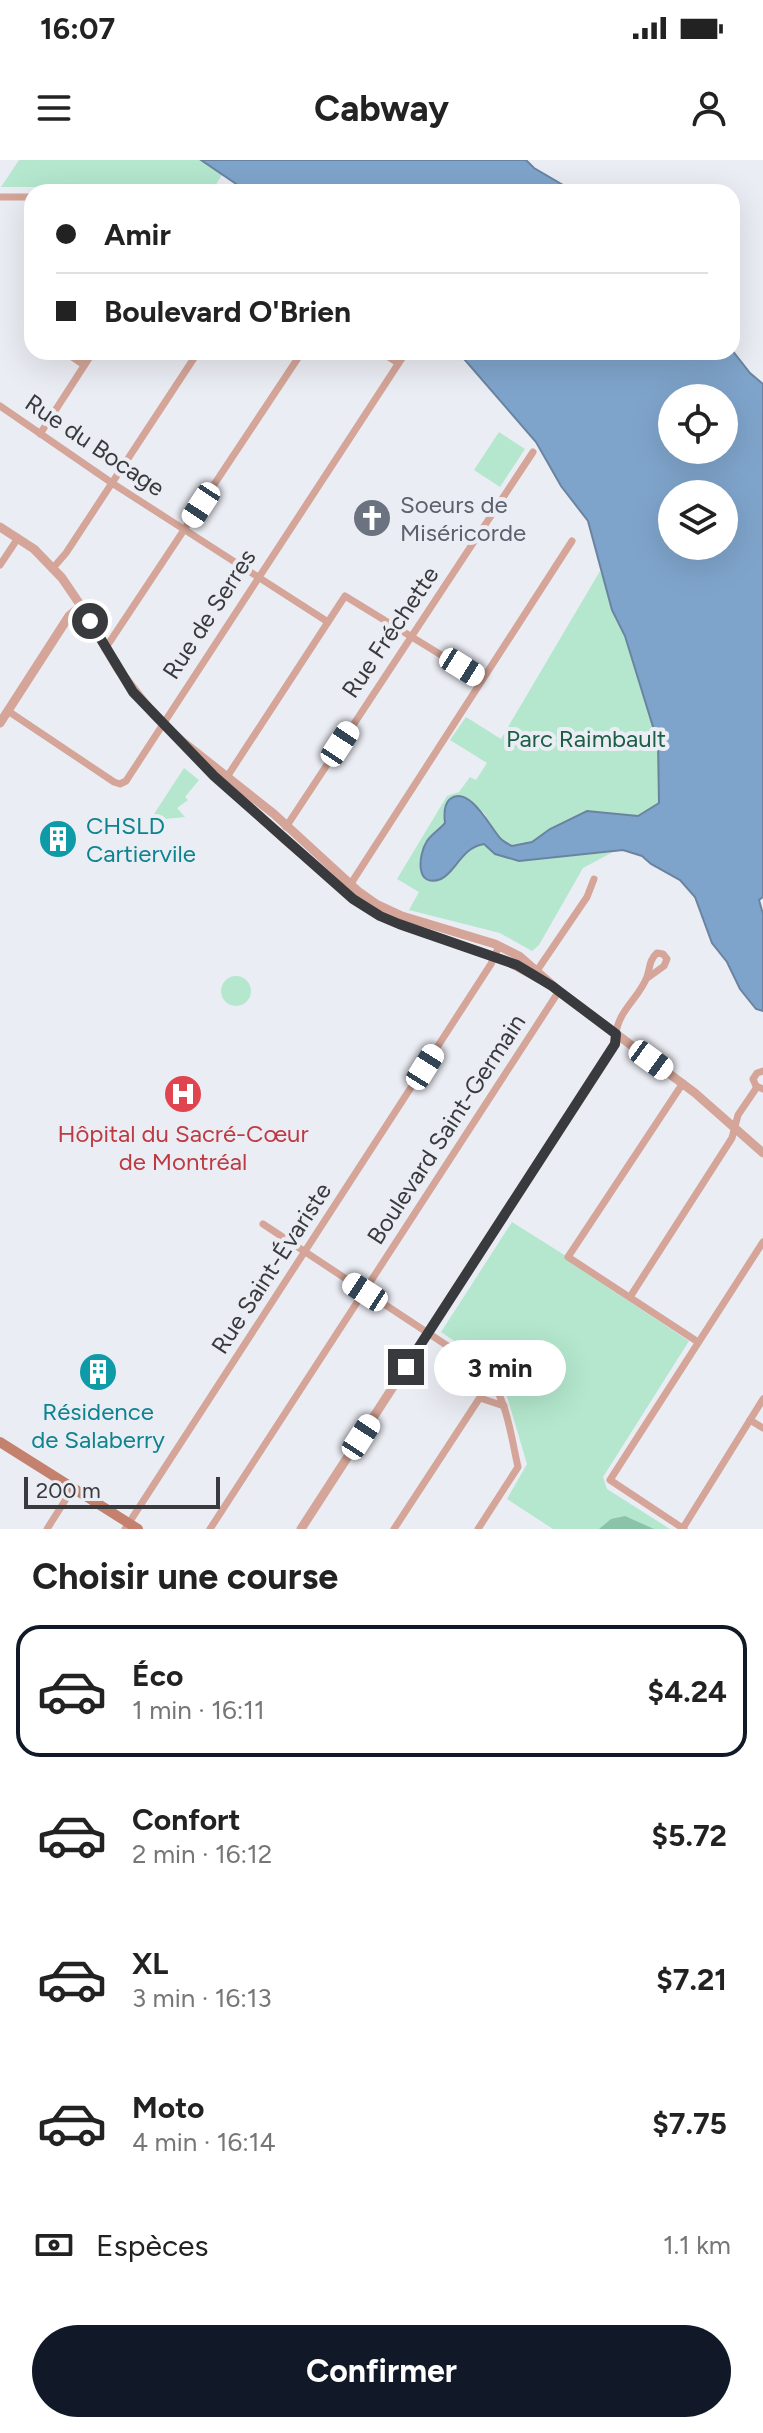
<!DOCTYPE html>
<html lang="fr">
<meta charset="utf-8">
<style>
body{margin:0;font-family:Figtree,sans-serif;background:#f6f6f6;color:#222;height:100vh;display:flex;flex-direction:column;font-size:30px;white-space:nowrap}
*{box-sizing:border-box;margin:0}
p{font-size:26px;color:#767676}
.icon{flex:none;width:44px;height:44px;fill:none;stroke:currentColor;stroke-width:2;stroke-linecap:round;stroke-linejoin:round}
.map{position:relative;height:1369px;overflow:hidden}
.sheet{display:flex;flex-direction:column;background:#fff;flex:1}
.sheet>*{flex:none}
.top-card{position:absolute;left:24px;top:24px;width:716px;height:176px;border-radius:24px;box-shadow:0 8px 32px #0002;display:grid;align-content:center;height:176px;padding:0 32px;background:#fff}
.controls{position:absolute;left:658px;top:224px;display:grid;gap:16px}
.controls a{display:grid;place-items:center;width:80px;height:80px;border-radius:50%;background:#fff;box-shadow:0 8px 32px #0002;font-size:40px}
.scale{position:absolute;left:24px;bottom:20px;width:196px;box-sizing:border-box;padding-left:8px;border:4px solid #393a3d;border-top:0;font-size:22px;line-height:28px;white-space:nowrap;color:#393a3d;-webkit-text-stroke:6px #ebedf4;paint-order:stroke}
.end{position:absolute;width:36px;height:36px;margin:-18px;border:10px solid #393a3d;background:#fff;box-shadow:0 0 0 4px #fff}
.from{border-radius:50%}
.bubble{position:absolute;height:56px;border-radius:28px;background:#fff;box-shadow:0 8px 32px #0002;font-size:26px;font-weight:700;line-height:56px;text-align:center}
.car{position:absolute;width:24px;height:48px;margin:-24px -12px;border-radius:10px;box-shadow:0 0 6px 2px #0007;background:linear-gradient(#fff 24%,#345 0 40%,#fff 0 76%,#345 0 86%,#fff 0)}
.top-card b{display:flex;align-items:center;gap:28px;height:76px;font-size:30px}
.top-card b+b{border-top:2px solid #e0e0e0}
.top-card i{width:20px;height:20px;background:#222}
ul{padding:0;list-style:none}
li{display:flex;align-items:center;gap:24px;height:132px;margin:0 16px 12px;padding:0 16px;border:4px solid transparent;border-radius:24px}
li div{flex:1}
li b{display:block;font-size:30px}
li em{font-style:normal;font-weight:700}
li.selected{border-color:#111827}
li>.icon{width:72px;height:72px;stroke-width:1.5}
h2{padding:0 32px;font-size:36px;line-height:96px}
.pay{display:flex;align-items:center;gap:20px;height:88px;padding:0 32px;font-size:30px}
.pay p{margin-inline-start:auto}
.action{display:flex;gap:16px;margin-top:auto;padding:16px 32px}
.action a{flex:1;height:92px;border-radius:48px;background:#111827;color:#fff;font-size:32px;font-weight:700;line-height:92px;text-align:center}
.status{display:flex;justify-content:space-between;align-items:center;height:56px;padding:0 40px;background:#fff;direction:ltr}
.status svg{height:22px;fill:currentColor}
header{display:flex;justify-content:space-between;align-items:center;height:104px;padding:0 32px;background:#fff;font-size:36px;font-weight:700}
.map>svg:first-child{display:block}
.green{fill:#b4e7ce}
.forest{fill:#8bc3a8}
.water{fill:#7fa4cb;stroke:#6a84a0;stroke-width:2;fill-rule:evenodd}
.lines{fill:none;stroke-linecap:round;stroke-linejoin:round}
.minor{stroke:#d4a598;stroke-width:7}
.tertiary{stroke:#d4a598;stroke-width:9}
.secondary{stroke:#c4816d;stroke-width:10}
.route{stroke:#393a3d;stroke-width:10}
.labels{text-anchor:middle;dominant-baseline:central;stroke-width:8;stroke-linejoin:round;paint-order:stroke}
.street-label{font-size:24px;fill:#393a3d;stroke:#ebedf4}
.worship-label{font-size:24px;fill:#5b616d;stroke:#ebedf4;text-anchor:start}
.park-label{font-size:24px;fill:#1c5e44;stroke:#ebedf4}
.culture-label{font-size:24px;fill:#0d838f;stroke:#ebedf4;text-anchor:start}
.health-label{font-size:24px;fill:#be3a42;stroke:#ebedf4}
</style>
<div class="status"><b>16:07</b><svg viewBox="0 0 49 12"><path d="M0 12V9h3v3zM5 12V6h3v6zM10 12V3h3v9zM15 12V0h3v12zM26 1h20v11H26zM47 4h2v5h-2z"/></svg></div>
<header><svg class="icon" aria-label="menu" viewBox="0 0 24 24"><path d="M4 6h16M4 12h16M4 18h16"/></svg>Cabway<svg class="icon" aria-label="person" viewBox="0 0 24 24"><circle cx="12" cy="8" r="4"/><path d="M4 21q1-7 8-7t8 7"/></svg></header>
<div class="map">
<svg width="763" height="1369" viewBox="0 0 763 1369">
<rect width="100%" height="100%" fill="#ebedf4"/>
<g class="green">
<path d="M19,0H201L222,15L211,32H63L55,27H1Z"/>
<path d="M499,272L525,289L500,327L474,310Z"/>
<path d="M600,411L637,482L664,582L659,643L638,656L587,651L550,669L532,682L512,686L499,678L484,653L465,639L444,654L446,663C426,684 422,680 420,711L455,702L479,684H485L495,694L519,701L613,692L583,708L539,785L532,791L500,773L409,750L419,732L397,719L447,636L459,632L470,617L476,620L487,603L450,580L466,557L501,579Z"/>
<path d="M184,608L199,620L185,637L188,640L177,648L185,657L154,660L152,657Z"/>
<circle cx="236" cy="831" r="15"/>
<path d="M512,1062L566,1096L571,1103L689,1181L603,1317L607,1329L670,1369H553L507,1339L527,1304L506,1233L496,1213L490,1205L441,1172Z"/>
</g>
<path class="forest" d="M625,1356L654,1369H599L611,1359Z"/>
<g class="water">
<path d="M201,0H526L534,8L575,32H248Z"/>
<path d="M732,190L750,213L763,224V737L759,740L763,754V851L756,849L740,829L727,802L712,783L695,737L680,720L651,704L642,696L623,690L519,701L495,694L484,684C462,687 455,713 441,719C415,729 418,695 427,681C432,674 440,669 445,663C444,655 444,644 450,639C470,624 492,671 501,679C504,682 508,684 512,686L532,682L550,669L587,651L638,656L659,643L658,583L625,476L612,450L588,361L561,326L536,282L458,192ZM724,238V290H672V238ZM724,334V386H672V334Z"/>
</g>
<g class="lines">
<g class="minor">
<path d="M0,37H32"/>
<path d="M65,192L84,205"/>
<path d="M381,192L398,203"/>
<path d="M0,246L112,323L328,462"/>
<path d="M40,274L93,192"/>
<path d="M0,405L18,378"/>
<path d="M53,408L66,393L198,192"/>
<path d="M105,489L302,192"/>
<path d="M8,551L114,622L120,624L126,621L406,192"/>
<path d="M225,620L345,436L482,520"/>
<path d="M286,667L533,292"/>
<path d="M350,725L572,381"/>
<path d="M534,815L587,737L594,719"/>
<path d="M616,874C618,851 639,838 647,817C650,808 649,800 657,793L663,794L667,799L664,806L646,819"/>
<path d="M763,911L757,913L753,919L756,926L763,929"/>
<path d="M683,923L568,1097L698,1182"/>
<path d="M263,1064L481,1208C507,1234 510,1272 518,1307L478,1369"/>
<path d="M630,1137L732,978L738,955L757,927"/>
<path d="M480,1238L504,1246"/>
<path d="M750,1260L763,1268"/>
<path d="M683,1368L763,1239"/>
<path d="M47,1369L73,1328"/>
<path d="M125,1369L491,804L499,786"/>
<path d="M210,1369L559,831"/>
<path d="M394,1369L492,1219"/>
<path d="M684,1369L610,1320L763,1082"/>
</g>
<g class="tertiary">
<path d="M0,367L34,389L62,418L81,446L118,509L154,555L183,582L274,654L359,732L376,744L402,756L495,784L519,796L559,831L695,933L763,993"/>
<path d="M0,563L69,456L81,446"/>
<path d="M197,597L284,679L366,747L404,766L505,800L538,818"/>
<path d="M301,1369L615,884L616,874"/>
</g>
<path class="secondary" d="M0,1282L138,1369"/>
</g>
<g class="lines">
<path class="route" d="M90,461L133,532L214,616L353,739L380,756L399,764L517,805L552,826L616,874L615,884L406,1207"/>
</g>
<defs>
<g id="church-disc" transform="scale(2)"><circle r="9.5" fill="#6b7280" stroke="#ebedf4"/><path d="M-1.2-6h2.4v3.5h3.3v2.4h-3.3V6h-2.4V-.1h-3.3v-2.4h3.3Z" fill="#fff"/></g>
<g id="building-disc" transform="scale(2)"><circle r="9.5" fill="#0f9aa8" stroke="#ebedf4"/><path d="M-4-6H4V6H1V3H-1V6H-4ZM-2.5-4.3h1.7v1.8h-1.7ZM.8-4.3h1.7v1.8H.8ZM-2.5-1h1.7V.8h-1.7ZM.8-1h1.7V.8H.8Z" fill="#fff"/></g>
<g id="hospital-disc" transform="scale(2)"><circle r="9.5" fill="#e0444e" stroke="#ebedf4"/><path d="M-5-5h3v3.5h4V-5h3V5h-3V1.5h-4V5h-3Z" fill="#fff"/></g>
</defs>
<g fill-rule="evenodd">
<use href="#church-disc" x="372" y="358"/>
<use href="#building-disc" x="58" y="679"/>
<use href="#hospital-disc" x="183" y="934"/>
<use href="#building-disc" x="98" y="1212"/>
</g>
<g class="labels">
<g class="street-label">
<text transform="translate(95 285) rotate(34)">Rue du Bocage</text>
<text transform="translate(209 454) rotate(-57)">Rue de Serres</text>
<text transform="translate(390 472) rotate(-56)">Rue Fréchette</text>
<text transform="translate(446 969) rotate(-57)">Boulevard Saint-Germain</text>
<text transform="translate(271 1108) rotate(-57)">Rue Saint-Évariste</text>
</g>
<g class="worship-label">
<text x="400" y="344">Soeurs de<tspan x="400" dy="28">Miséricorde</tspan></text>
</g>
<g class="park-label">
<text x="586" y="578">Parc Raimbault</text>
</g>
<g class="culture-label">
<text x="86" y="665">CHSLD<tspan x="86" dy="28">Cartiervile</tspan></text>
<text x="98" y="1251" text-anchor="middle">Résidence<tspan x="98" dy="28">de Salaberry</tspan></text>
</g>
<g class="health-label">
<text x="183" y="973">Hôpital du Sacré-Cœur<tspan x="183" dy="28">de Montréal</tspan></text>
</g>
</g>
</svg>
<div class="controls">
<a><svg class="icon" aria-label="locate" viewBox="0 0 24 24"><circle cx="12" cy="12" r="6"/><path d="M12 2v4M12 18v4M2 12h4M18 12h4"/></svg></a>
<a><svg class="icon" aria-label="layers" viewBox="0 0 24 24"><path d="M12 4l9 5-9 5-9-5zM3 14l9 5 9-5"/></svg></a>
</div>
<div class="scale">200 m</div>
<i class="end from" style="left:90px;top:461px"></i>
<i class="end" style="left:406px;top:1207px"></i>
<div class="bubble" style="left:434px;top:1180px;width:132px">3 min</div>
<i class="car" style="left:201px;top:345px;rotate:213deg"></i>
<i class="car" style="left:462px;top:507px;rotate:122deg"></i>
<i class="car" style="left:340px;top:584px;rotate:33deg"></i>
<i class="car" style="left:651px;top:900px;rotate:126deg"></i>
<i class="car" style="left:425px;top:907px;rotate:32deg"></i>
<i class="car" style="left:365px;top:1132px;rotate:303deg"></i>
<i class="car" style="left:361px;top:1277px;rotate:33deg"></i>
<div class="top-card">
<b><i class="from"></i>Amir</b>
<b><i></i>Boulevard O'Brien</b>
</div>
</div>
<section class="sheet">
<h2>Choisir une course</h2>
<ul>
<li class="selected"><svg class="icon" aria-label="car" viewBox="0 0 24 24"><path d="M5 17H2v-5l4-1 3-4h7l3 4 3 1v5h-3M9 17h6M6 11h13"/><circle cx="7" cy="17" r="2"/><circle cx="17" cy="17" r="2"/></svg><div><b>Éco</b><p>1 min · 16:11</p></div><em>$4.24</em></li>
<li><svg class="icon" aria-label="car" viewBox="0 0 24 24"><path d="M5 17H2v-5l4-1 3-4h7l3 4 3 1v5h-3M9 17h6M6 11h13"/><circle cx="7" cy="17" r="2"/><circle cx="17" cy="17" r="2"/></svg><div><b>Confort</b><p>2 min · 16:12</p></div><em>$5.72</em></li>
<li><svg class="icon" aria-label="car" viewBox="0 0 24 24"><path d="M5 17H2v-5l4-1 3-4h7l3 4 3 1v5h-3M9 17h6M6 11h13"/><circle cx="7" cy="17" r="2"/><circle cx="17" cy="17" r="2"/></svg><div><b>XL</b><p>3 min · 16:13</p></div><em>$7.21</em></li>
<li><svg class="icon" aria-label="car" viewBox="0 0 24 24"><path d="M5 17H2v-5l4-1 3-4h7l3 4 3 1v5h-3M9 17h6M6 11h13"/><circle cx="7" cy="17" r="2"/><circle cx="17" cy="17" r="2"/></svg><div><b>Moto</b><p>4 min · 16:14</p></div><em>$7.75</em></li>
</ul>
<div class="pay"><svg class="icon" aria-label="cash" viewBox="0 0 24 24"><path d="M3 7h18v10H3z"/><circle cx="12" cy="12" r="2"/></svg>Espèces<p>1.1 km</p></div>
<div class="action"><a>Confirmer</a></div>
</section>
